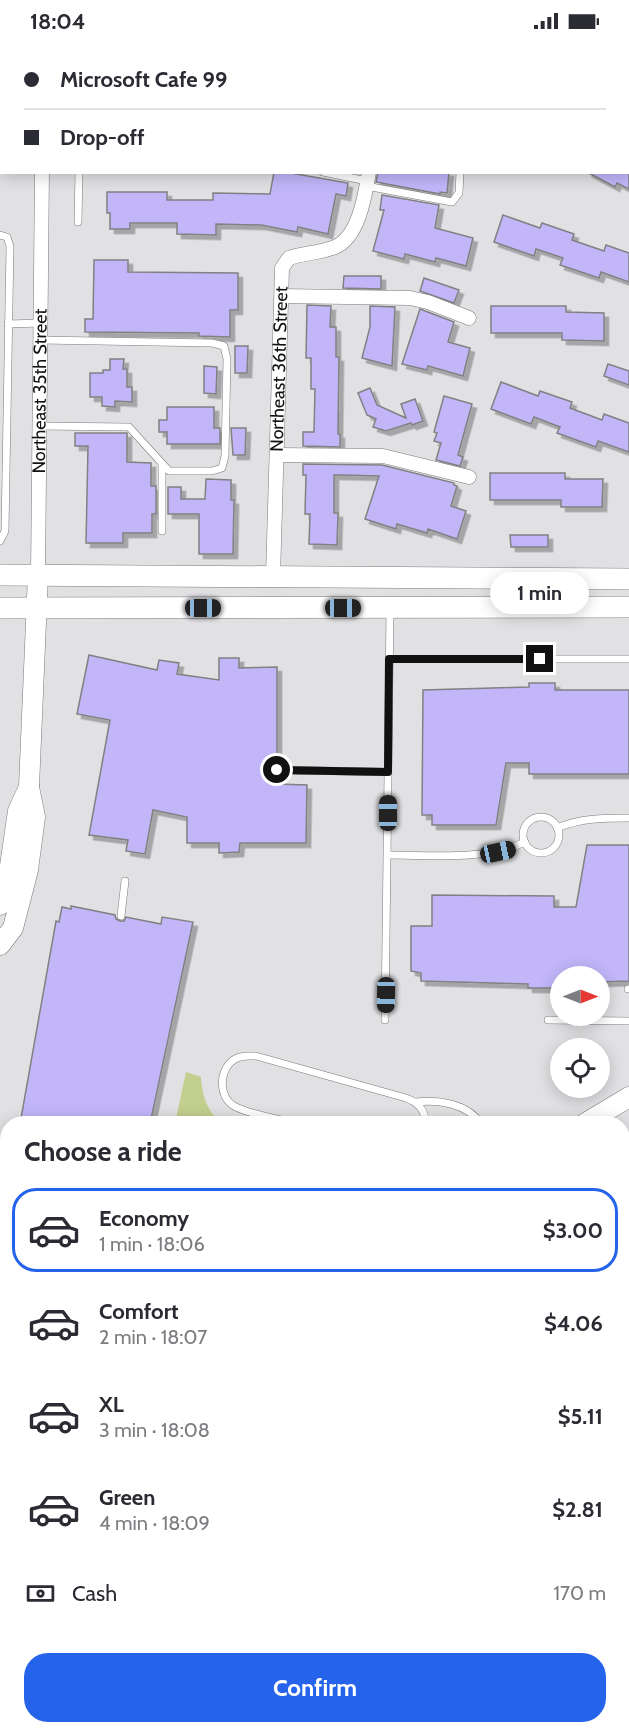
<!DOCTYPE html>
<meta charset="utf-8">
<style>
body{margin:0;font-family:Cabin,sans-serif;background:#f2f2f3;color:#2b2b33;height:100vh;display:flex;flex-direction:column;font-size:22px;white-space:nowrap}
*{box-sizing:border-box;margin:0}
p{font-size:20px;color:#7c7c81}
.icon{flex:none;width:33px;height:33px;fill:none;stroke:currentColor;stroke-width:2;stroke-linecap:round;stroke-linejoin:round}
.map{position:relative;flex:1;overflow:hidden}
.drawer{position:absolute;left:0px;top:1074px;width:630px;height:618px;display:flex;flex-direction:column;background:#fff;border-radius:24px 24px 0 0;box-shadow:0 3px 15px #0003}
.drawer>*{flex:none}
.guide{position:absolute;left:0px;top:0px;width:630px;height:132px;box-shadow:0 3px 15px #0003;display:grid;align-content:center;height:132px;padding:0 24px;background:#fff}
.needle{width:39px;rotate:90deg}
.controls{position:absolute;left:550px;top:924px;display:grid;gap:12px}
.controls a{display:grid;place-items:center;width:60px;height:60px;border-radius:50%;background:#fff;box-shadow:0 3px 15px #0003;font-size:30px}
.end{position:absolute;width:27px;height:27px;margin:-14px;border:8px solid #111112;background:#fff;box-shadow:0 0 0 3px #fff}
.from{border-radius:50%}
.bubble{position:absolute;height:42px;border-radius:21px;background:#fff;box-shadow:0 3px 15px #0003;font-size:20px;font-weight:700;line-height:42px;text-align:center}
.car{position:absolute;width:18px;height:36px;margin:-18px -9px;border-radius:8px;box-shadow:0 0 4px 2px #0007;background:linear-gradient(#222 24%,#8ab4d8 0 40%,#222 0 76%,#8ab4d8 0 86%,#222 0)}
.guide b{display:flex;align-items:center;gap:21px;height:57px;font-size:22px}
.guide b+b{border-top:2px solid #e1e1e2}
.guide i{width:15px;height:15px;background:#2b2b33}
ul{padding:0;list-style:none}
li{display:flex;align-items:center;gap:18px;height:84px;margin:0 12px 9px;padding:0 12px;border:3px solid transparent;border-radius:24px}
li div{flex:1}
li b{display:block;font-size:22px}
li em{font-style:normal;font-weight:700}
li.current{border-color:#2563eb}
li>.icon{width:54px;height:54px;stroke-width:1.5}
h2{padding:0 24px;font-size:27px;line-height:72px}
.pay{display:flex;align-items:center;gap:15px;height:66px;padding:0 24px;font-size:22px}
.pay p{margin-inline-start:auto}
.cta{display:flex;gap:12px;margin-top:auto;padding:12px 24px}
.cta a{flex:1;height:69px;border-radius:24px;background:#2563eb;color:#fff;font-size:24px;font-weight:700;line-height:69px;text-align:center}
.status{display:flex;justify-content:space-between;align-items:center;height:42px;padding:0 30px;background:#fff;direction:ltr}
.status svg{height:16px;fill:currentColor}
.map>svg:first-child{display:block}
.green{fill:#c2cf8e}
.building{fill:#c2b6f9;stroke:#818083;stroke-width:1.5;filter:url(#shadow)}
.lines{fill:none;stroke-linecap:round;stroke-linejoin:round}
.lane-casing{stroke:#7a7a7d;stroke-width:8}
.street-casing{stroke:#7a7a7d;stroke-width:15}
.secondary-casing{stroke:#7a7a7d;stroke-width:21}
.primary-casing{stroke:#7a7a7d;stroke-width:22}
.lane{stroke:#fff;stroke-width:7}
.street{stroke:#fff;stroke-width:14}
.secondary{stroke:#fff;stroke-width:20}
.primary{stroke:#fff;stroke-width:21}
.route{stroke:#111112;stroke-width:8}
.labels{text-anchor:middle;dominant-baseline:central;stroke-width:6;stroke-linejoin:round;paint-order:stroke}
.street-label{font-size:18px;fill:#111112;stroke:#eeedf1}
</style>
<div class="status"><b>18:04</b><svg viewBox="0 0 49 12"><path d="M0 12V9h3v3zM5 12V6h3v6zM10 12V3h3v9zM15 12V0h3v12zM26 1h20v11H26zM47 4h2v5h-2z"/></svg></div>
<div class="map">
<svg width="629" height="1692" viewBox="0 0 629 1692">
<defs>
<filter id="shadow"><feDropShadow dx="4.5" dy="4.5" stdDeviation="0" flood-color="#0004"/></filter>
</defs>
<rect width="100%" height="100%" fill="#e1e0e3"/>
<g class="green">
<path d="M186,1030L201,1035C202,1053 207,1070 222,1081H175Z"/>
<path d="M0,1207L8,1209L7,1458L0,1456Z"/>
<path d="M623,1228L625,1229L629,1241V1290L623,1294Z"/>
</g>
<g class="building">
<path d="M274,130H285L348,141L346,154L336,152L328,192L298,185L297,190L261,183L216,182V193L177,192V181H130V187H110V171H107V150H167V158H213V151L270,152Z"/>
<path d="M378,130H449L447,151L440,150V152L376,140Z"/>
<path d="M587,130H629V147L617,141L615,145Z"/>
<path d="M382,153L439,163L435,186L473,196L466,224L436,216L435,220L405,212L404,217L373,209L384,168H380Z"/>
<path d="M503,173L540,186L542,181L574,192L572,198L604,209L606,203L629,211V240L601,230L599,236L560,223L563,216L536,207L534,214L494,200Z"/>
<path d="M94,218H128V230L238,231V268H230V295L199,294V291L85,290V277H93Z"/>
<path d="M344,234H381V247L343,246Z"/>
<path d="M424,236L459,248L454,261L420,249Z"/>
<path d="M307,263L331,264L330,285H336V315H339L338,392H340V405L303,404V390H314L315,347H311V316H306Z"/>
<path d="M370,264L395,265L392,324L362,316L370,285Z"/>
<path d="M491,264H566V270L604,271V299L562,298V291H491Z"/>
<path d="M420,267L454,280L448,300L470,306L463,334L428,324L427,328L402,322Z"/>
<path d="M235,304H248L247,331H235Z"/>
<path d="M110,317H124L123,327H127V345H132V360L115,359V365L102,364V355H90V331H103V328H110Z"/>
<path d="M608,322L629,329V343L604,334Z"/>
<path d="M204,324L217,325L216,352L204,351Z"/>
<path d="M501,340L538,354L540,349L572,360L570,366L602,378L604,372L629,381V410L598,399L596,405L557,391L560,385L534,375L531,382L491,367Z"/>
<path d="M370,346L377,363L406,376L401,362L415,357L423,379L412,383L411,381L386,389L373,385L376,377L367,373L358,351Z"/>
<path d="M444,354L472,362L458,413L463,415L460,424L436,418L441,401L434,399L437,391L434,390Z"/>
<path d="M167,365H214V386H220V402H167V390H159V378H167Z"/>
<path d="M231,386H246L245,413H233Z"/>
<path d="M75,391H127V420L151,421V444H156V472H152V491H123V501H86L88,404H75Z"/>
<path d="M303,422L382,423L454,441V443L457,444L451,464L466,469L457,497L428,487L427,491L397,482L396,487L365,477L379,434L340,433H334V471H338L337,503L309,502L310,472H305L306,433H303Z"/>
<path d="M490,431H565V437H603L602,465H561V458H490Z"/>
<path d="M206,437L231,438V458H234L233,512H199V472H168V445H181V457H205Z"/>
<path d="M510,493H548V505H511Z"/>
<path d="M89,613L157,628L159,618L179,621L177,632L219,638V616H239V626L277,625V722L273,725L271,728L277,734V742L307,743L306,801H240L239,810L219,811V801H187V775L153,768L145,812L126,809L128,798L89,793L110,678L77,672Z"/>
<path d="M529,641H555V648H629V732H529V721H506L496,783H432V773H422L423,648L529,645Z"/>
<path d="M587,803H629V939L600,940V934H561V941H554V946H528V942L421,939V931L411,929V884H432V853L554,854V865H576Z"/>
<path d="M71,864L115,873L116,877L120,879H124L126,875L161,882L162,875L193,880L150,1082H20L56,879L59,880L62,865L71,867Z"/>
</g>
<g class="lines">
<g class="lane-casing">
<g id="lane">
<path d="M139,2V0"/>
<path d="M234,2V0"/>
<path d="M353,2L379,0"/>
<path d="M0,28H2"/>
<path d="M323,130L367,139"/>
<path d="M366,144L452,160L459,151L460,130"/>
<path d="M78,180L79,130"/>
<path d="M0,193L7,195L10,204L5,489L0,499"/>
<path d="M8,282L41,281"/>
<path d="M39,384L129,385L169,429H212L222,426L225,414L227,317L224,304L212,301L40,298"/>
<path d="M162,489V422"/>
<path d="M389,617H629"/>
<path d="M277,728L388,730"/>
<circle cx="541" cy="793" r="18"/>
<path d="M557,786C581,776 604,776 629,776"/>
<path d="M388,813C432,813 485,819 525,800"/>
<path d="M121,874L125,839"/>
<path d="M628,947H629"/>
<path d="M385,978L390,569"/>
<path d="M548,978L629,979"/>
<path d="M416,1060C439,1057 468,1062 481,1082"/>
<path d="M299,1082C280,1077 250,1073 234,1064C217,1054 219,1024 237,1016C242,1013 249,1014 256,1014L406,1056C417,1060 426,1068 425,1082"/>
<path d="M0,1461L8,1463"/>
<path d="M0,1493L8,1494"/>
<path d="M0,1542L8,1545"/>
<path d="M117,1684V1692"/>
<path d="M284,1684L296,1692"/>
</g>
</g>
<g class="street-casing">
<g id="street">
<path d="M342,0L343,2"/>
<path d="M564,0L567,2"/>
<path d="M44,2V0"/>
<path d="M628,74H629"/>
<path d="M282,254L410,256L428,260L469,276"/>
<path d="M278,413L383,414L469,435"/>
<path id="s1" d="M38,533L42,130"/>
<path id="s2" d="M273,535L282,226L289,216C304,211 320,211 335,205C359,195 365,153 369,130"/>
<path d="M622,1322L629,1327"/>
<path d="M622,1435L629,1428"/>
<path d="M0,1624L5,1604"/>
<path d="M622,1636L629,1634"/>
<path d="M588,1684L591,1692"/>
<path d="M330,1692L345,1684"/>
</g>
</g>
<g class="secondary-casing">
<g id="secondary">
<path d="M0,863L10,824L18,769L29,745"/>
<path d="M0,903L13,886L28,828L35,775L29,745L38,533"/>
<path d="M584,1082L629,1055"/>
<path d="M0,1183L8,1185"/>
</g>
</g>
<g class="primary-casing">
<g id="primary">
<path d="M0,533L629,537"/>
<path d="M0,566L629,565"/>
</g>
</g>
<use href="#lane" class="lane"/>
<use href="#street" class="street"/>
<use href="#secondary" class="secondary"/>
<use href="#primary" class="primary"/>
</g>
<g class="lines">
<path class="route" d="M277,728L388,730L389,617H540"/>
</g>
<g class="labels">
<g class="street-label">
<text stroke="none"><textPath href="#s2" startOffset="208">Northeast 36th Street</textPath></text>
<text stroke="none"><textPath href="#s1" startOffset="184">Northeast 35th Street</textPath></text>
</g>
</g>
</svg>
<div class="controls">
<a><svg class="needle" viewBox="-14 -14 28 28"><path d="M0-13l5 13h-10z" fill="#e53935"/><path d="M0 13l5-13h-10z" fill="#7c7c81"/></svg></a>
<a><svg class="icon" aria-label="locate" viewBox="0 0 24 24"><circle cx="12" cy="12" r="6"/><path d="M12 2v4M12 18v4M2 12h4M18 12h4"/></svg></a>
</div>
<i class="end from" style="left:277px;top:728px"></i>
<i class="end" style="left:540px;top:617px"></i>
<div class="bubble" style="left:490px;top:530px;width:99px">1 min</div>
<i class="car" style="left:203px;top:566px;rotate:90deg"></i>
<i class="car" style="left:343px;top:566px;rotate:90deg"></i>
<i class="car" style="left:388px;top:771px;rotate:0deg"></i>
<i class="car" style="left:498px;top:810px;rotate:78deg"></i>
<i class="car" style="left:386px;top:953px;rotate:181deg"></i>
<div class="guide">
<b><i class="from"></i>Microsoft Cafe 99</b>
<b><i></i>Drop-off</b>
</div>
<section class="drawer">
<h2>Choose a ride</h2>
<ul>
<li class="current"><svg class="icon" aria-label="car" viewBox="0 0 24 24"><path d="M5 17H2v-5l4-1 3-4h7l3 4 3 1v5h-3M9 17h6M6 11h13"/><circle cx="7" cy="17" r="2"/><circle cx="17" cy="17" r="2"/></svg><div><b>Economy</b><p>1 min · 18:06</p></div><em>$3.00</em></li>
<li><svg class="icon" aria-label="car" viewBox="0 0 24 24"><path d="M5 17H2v-5l4-1 3-4h7l3 4 3 1v5h-3M9 17h6M6 11h13"/><circle cx="7" cy="17" r="2"/><circle cx="17" cy="17" r="2"/></svg><div><b>Comfort</b><p>2 min · 18:07</p></div><em>$4.06</em></li>
<li><svg class="icon" aria-label="car" viewBox="0 0 24 24"><path d="M5 17H2v-5l4-1 3-4h7l3 4 3 1v5h-3M9 17h6M6 11h13"/><circle cx="7" cy="17" r="2"/><circle cx="17" cy="17" r="2"/></svg><div><b>XL</b><p>3 min · 18:08</p></div><em>$5.11</em></li>
<li><svg class="icon" aria-label="car" viewBox="0 0 24 24"><path d="M5 17H2v-5l4-1 3-4h7l3 4 3 1v5h-3M9 17h6M6 11h13"/><circle cx="7" cy="17" r="2"/><circle cx="17" cy="17" r="2"/></svg><div><b>Green</b><p>4 min · 18:09</p></div><em>$2.81</em></li>
</ul>
<div class="pay"><svg class="icon" aria-label="cash" viewBox="0 0 24 24"><path d="M3 7h18v10H3z"/><circle cx="12" cy="12" r="2"/></svg>Cash<p>170 m</p></div>
<div class="cta"><a>Confirm</a></div>
</section>
</div>
